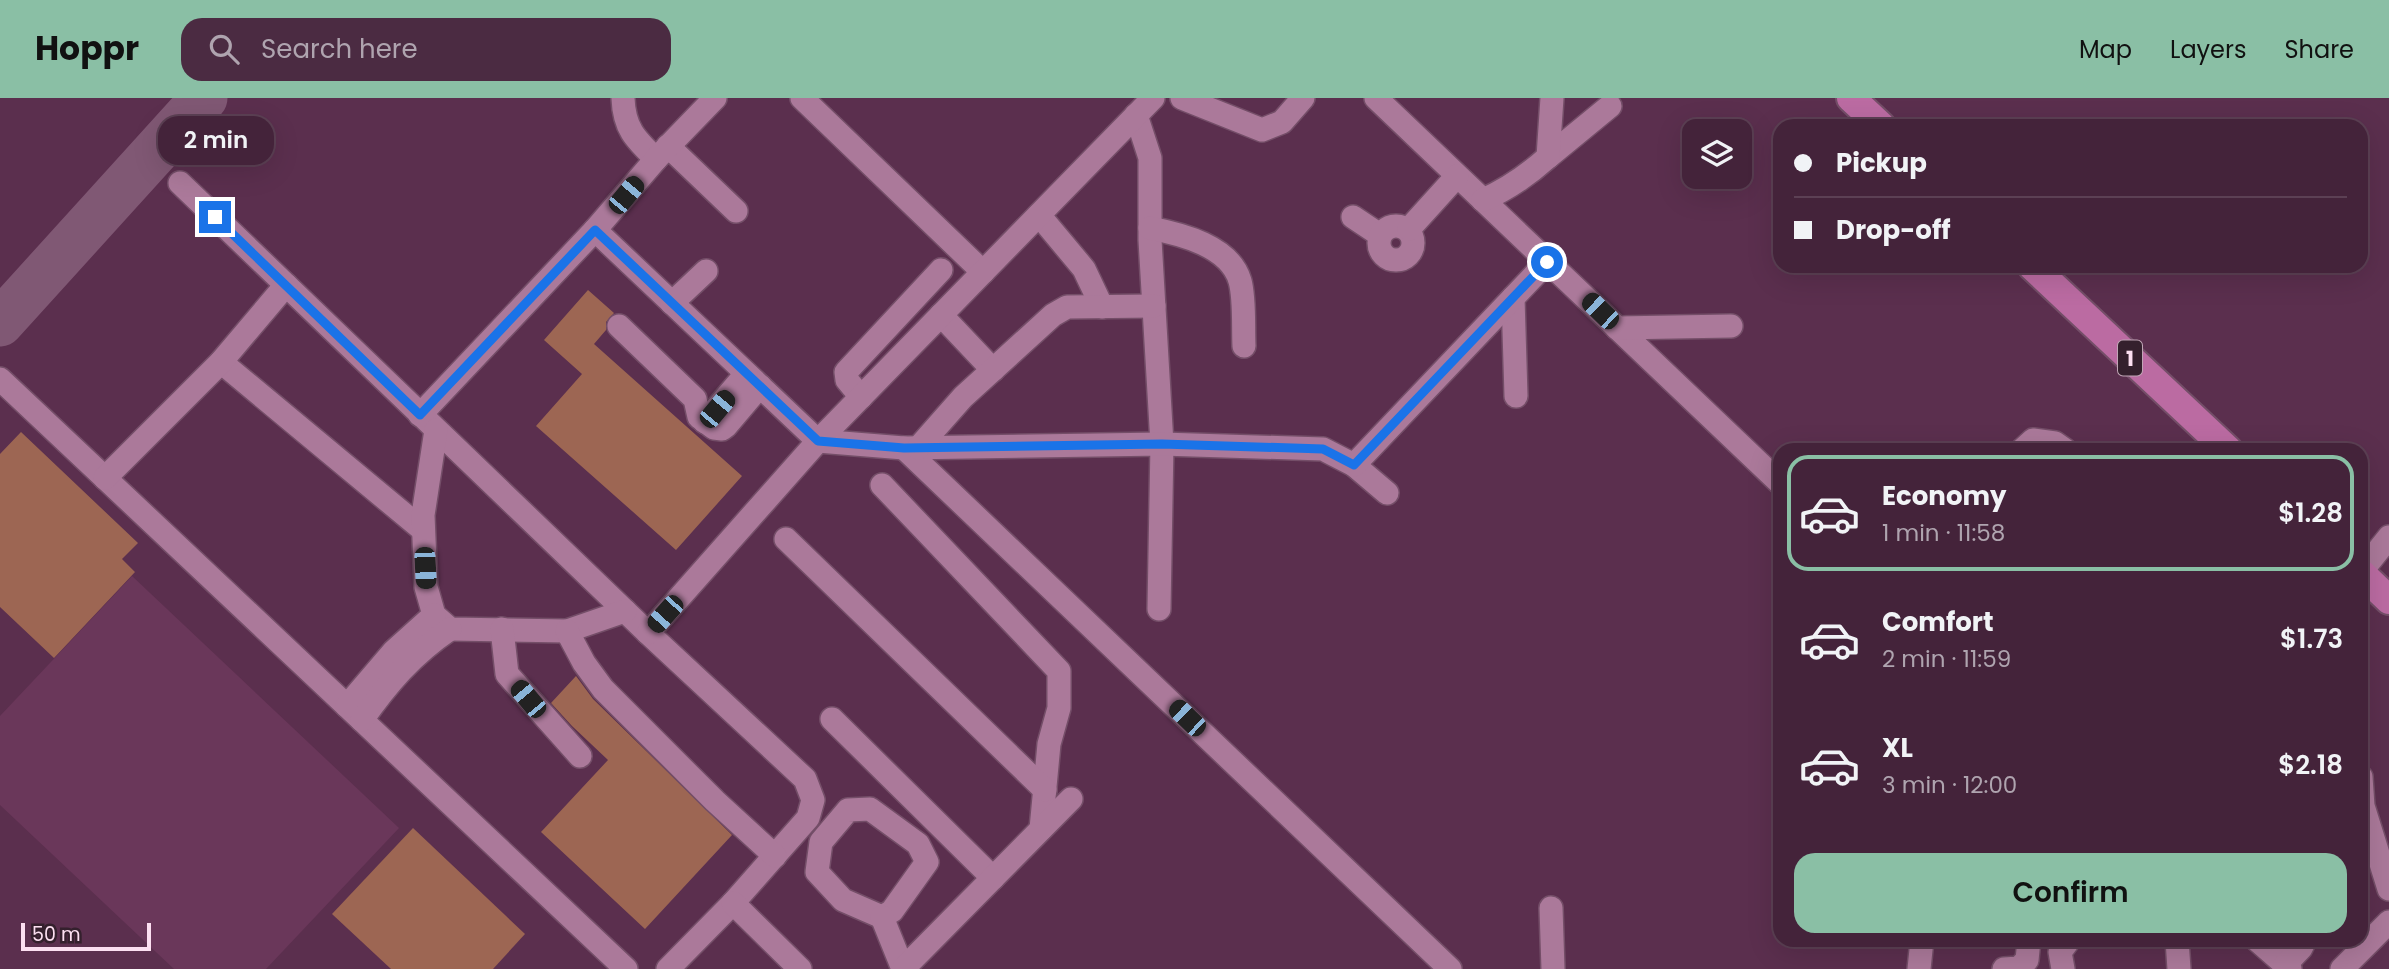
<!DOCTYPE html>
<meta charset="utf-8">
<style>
body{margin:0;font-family:Poppins,sans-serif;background:#4b2b42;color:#f1f3f6;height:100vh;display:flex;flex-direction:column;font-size:26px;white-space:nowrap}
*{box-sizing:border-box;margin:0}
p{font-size:23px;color:#afa4af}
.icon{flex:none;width:38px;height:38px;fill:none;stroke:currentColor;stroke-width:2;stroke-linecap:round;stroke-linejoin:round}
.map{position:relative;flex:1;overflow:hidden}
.details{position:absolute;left:1773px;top:345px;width:595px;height:504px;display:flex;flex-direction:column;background:#44233a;border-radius:21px;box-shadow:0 7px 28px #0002,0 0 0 2px #5c4054}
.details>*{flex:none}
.banner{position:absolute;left:1773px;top:21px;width:595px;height:154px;border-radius:21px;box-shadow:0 7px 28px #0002,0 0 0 2px #5c4054;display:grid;align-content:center;height:154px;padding:0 21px;background:#44233a}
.buttons{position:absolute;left:1682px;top:21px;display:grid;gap:14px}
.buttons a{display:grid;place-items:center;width:70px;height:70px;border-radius:14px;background:#44233a;box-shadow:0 7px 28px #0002,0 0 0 2px #5c4054;font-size:35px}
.scale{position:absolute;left:21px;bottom:18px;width:130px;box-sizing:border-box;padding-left:7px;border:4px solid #fcdff1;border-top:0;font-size:19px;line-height:24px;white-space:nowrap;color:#fcdff1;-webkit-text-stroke:5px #34202d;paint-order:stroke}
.end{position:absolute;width:32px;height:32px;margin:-16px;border:9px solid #1a73e8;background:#fff;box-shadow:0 0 0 4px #fff}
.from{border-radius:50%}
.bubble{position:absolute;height:49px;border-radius:21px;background:#44233a;box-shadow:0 7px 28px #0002,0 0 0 2px #5c4054;font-size:23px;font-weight:600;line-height:49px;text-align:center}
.car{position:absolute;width:21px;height:42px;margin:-21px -10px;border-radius:9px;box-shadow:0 0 5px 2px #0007;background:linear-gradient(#222 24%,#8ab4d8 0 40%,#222 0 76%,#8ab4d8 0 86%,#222 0)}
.banner b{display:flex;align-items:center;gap:24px;height:66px;font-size:26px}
.banner b+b{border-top:2px solid #5c4054}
.banner i{width:18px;height:18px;background:#f1f3f6}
ul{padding:12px 0 0;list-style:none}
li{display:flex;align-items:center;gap:21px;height:116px;margin:0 14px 10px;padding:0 7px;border:4px solid transparent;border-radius:21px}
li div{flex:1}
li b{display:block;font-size:26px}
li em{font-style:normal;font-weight:600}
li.selected{border-color:#8abfa5}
li>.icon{width:63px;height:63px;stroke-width:1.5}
.cta{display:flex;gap:14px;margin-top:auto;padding:14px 21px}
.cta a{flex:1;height:80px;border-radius:21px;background:#8abfa5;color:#111;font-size:28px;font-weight:600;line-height:80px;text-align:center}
header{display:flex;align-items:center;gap:42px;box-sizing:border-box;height:98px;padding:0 35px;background:#8abfa5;color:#111}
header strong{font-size:33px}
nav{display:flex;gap:38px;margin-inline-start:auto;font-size:24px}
.search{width:490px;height:63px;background:#4b2b42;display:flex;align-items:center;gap:18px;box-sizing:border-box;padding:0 24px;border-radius:21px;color:#afa4af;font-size:26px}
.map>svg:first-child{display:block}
.built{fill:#6a375a}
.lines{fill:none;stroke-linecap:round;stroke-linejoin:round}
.taxiway{stroke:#805874;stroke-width:47}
.building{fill:#9d6653}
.minor-casing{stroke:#744e68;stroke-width:26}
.major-casing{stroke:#744e68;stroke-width:32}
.minor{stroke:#ab799a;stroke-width:23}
.major{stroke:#bb6ba2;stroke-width:28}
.route{stroke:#1a73e8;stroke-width:9}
.labels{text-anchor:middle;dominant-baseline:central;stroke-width:7;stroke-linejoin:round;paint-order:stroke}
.shield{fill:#34202d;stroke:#c0a6b6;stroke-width:2}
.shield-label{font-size:21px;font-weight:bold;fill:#fcdff1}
</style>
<header>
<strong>Hoppr</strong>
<div class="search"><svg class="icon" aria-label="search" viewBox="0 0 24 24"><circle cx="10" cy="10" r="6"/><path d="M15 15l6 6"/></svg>Search here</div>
<nav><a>Map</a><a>Layers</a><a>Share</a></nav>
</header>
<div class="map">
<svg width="2389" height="871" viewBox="0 0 2389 871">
<rect width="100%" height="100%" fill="#5b2f4e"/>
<path class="built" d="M132,478L399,730L266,871H174L0,707V618Z"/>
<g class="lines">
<path class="taxiway" d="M0,225L204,0"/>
</g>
<g class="building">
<path d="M588,192L614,215L606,224V232L594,246L742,378L676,452L536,328L582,276L544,242Z"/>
<path d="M21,334L138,445L122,461L135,474L54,560L0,509V356Z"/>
<path d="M576,578L593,601L732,737L645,831L541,734L608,662L572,628L551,605Z"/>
<path d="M413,730L525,836L493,871H391L332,816Z"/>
</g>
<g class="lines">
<g class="minor-casing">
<g id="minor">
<path d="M623,0C624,30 635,41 656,61"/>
<path d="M802,0L983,174"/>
<path d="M1182,0L1262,32L1282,24L1303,0"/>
<path d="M1376,0L1780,385"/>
<path d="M1136,17L1150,60V142L1162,346L1159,511"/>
<path d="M668,48L736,113"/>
<path d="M1548,59L1610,8"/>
<path d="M180,85L648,535L805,681L813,702L808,720L733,805L668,871"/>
<path d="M1483,102C1508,91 1528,77 1548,59L1552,0"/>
<path d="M1039,117L1084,171L1102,209"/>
<path d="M1353,119L1380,137"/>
<circle cx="1396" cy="145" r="17"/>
<path d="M1150,130C1181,136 1230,148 1240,183C1245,201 1243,229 1244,248"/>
<path d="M1409,131L1457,78"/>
<path d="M595,132L818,343L904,350L1162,346L1323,351L1354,367L1387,395"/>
<path d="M1513,200L1516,298"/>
<path d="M672,205L706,173"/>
<path d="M941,217L993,272"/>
<path d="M619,228L695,301L699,319L714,330L722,331L726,328L760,288"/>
<path d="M1617,230L1731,228"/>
<path d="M221,264L423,432"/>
<path d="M0,281L626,871"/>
<path d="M861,299L847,282L846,274L941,172"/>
<path d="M420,317L595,132L656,61L715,0"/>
<path d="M705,324L746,276"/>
<path d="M436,332L423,417L426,489L434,517L450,531L567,533L625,513"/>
<path d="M904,350L1450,871"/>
<path d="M918,350L963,299L1053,217L1067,209L1154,208"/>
<path d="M2022,352L2033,342L2055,345L2065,352"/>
<path d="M1354,367L1547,164"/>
<path d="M105,380L221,264L286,187"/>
<path d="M882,387L1059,573V610L1049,646L1041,731"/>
<path d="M786,441L1045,692"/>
<path d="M2361,474L2389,439"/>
<path d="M502,531L507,576L580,658"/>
<path d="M567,533L584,565L603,591L715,703L775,758"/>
<path d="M648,535L818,343L1153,0"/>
<path d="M347,608L394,553L434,517"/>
<path d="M832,621L993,780"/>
<path d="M362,622C388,585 412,557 450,531"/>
<path d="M2361,679L2363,708L2389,791"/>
<path d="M870,711L918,746L927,764L892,813L882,819L843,802L817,774L821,744L848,712Z"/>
<path d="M733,805L800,871"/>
<path d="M1551,810L1553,871"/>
<path d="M882,819L903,871"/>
<path d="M2177,842L2179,871"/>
<path d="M2257,842L2290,871"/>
<path d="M2285,867L2301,850L2305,842"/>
<path d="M903,871L1071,701"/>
<path d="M1919,871L1922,842"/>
<path d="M2004,871L2019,870L2027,862L2029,842"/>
<path d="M2063,871L2060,854L2069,842"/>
<path d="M2342,871L2389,824"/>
</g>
</g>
<g class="major-casing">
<g id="major">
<path d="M1851,0L1881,28"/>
<path d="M2032,168L2228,352"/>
<path d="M2361,475L2389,502"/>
</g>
</g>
<use href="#minor" class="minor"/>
<use href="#major" class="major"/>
</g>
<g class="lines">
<path class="route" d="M215,119L420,317L595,132L818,343L904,350L1162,346L1323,351L1354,367L1547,164"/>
</g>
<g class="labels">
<rect class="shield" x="2118" y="242.5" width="24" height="35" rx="5"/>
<g class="shield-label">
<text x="2130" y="260">1</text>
</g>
</g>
</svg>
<div class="buttons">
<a><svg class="icon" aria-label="layers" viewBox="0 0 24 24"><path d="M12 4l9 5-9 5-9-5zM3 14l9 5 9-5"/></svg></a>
</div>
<div class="scale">50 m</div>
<i class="end from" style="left:1547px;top:164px"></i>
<i class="end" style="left:215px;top:119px"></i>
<div class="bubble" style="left:158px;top:18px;width:116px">2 min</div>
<i class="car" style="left:626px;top:97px;rotate:40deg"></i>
<i class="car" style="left:1600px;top:213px;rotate:314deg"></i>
<i class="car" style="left:717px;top:311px;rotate:40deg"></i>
<i class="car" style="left:425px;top:470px;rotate:177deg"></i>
<i class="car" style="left:665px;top:516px;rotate:222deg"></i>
<i class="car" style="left:528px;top:601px;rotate:320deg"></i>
<i class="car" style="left:1187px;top:620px;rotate:314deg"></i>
<div class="banner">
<b><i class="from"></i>Pickup</b>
<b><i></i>Drop-off</b>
</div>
<section class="details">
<ul>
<li class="selected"><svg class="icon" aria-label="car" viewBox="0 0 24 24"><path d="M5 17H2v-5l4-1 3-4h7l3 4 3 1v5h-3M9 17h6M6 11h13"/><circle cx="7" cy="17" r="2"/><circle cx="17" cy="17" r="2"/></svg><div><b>Economy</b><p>1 min · 11:58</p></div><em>$1.28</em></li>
<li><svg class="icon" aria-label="car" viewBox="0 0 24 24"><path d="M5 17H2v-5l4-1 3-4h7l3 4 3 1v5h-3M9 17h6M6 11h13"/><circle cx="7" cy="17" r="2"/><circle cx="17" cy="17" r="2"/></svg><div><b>Comfort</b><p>2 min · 11:59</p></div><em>$1.73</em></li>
<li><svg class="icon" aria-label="car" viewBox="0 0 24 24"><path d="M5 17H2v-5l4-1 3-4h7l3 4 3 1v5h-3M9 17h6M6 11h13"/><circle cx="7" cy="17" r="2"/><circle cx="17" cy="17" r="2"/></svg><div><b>XL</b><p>3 min · 12:00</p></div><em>$2.18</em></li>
</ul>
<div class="cta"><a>Confirm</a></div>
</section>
</div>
